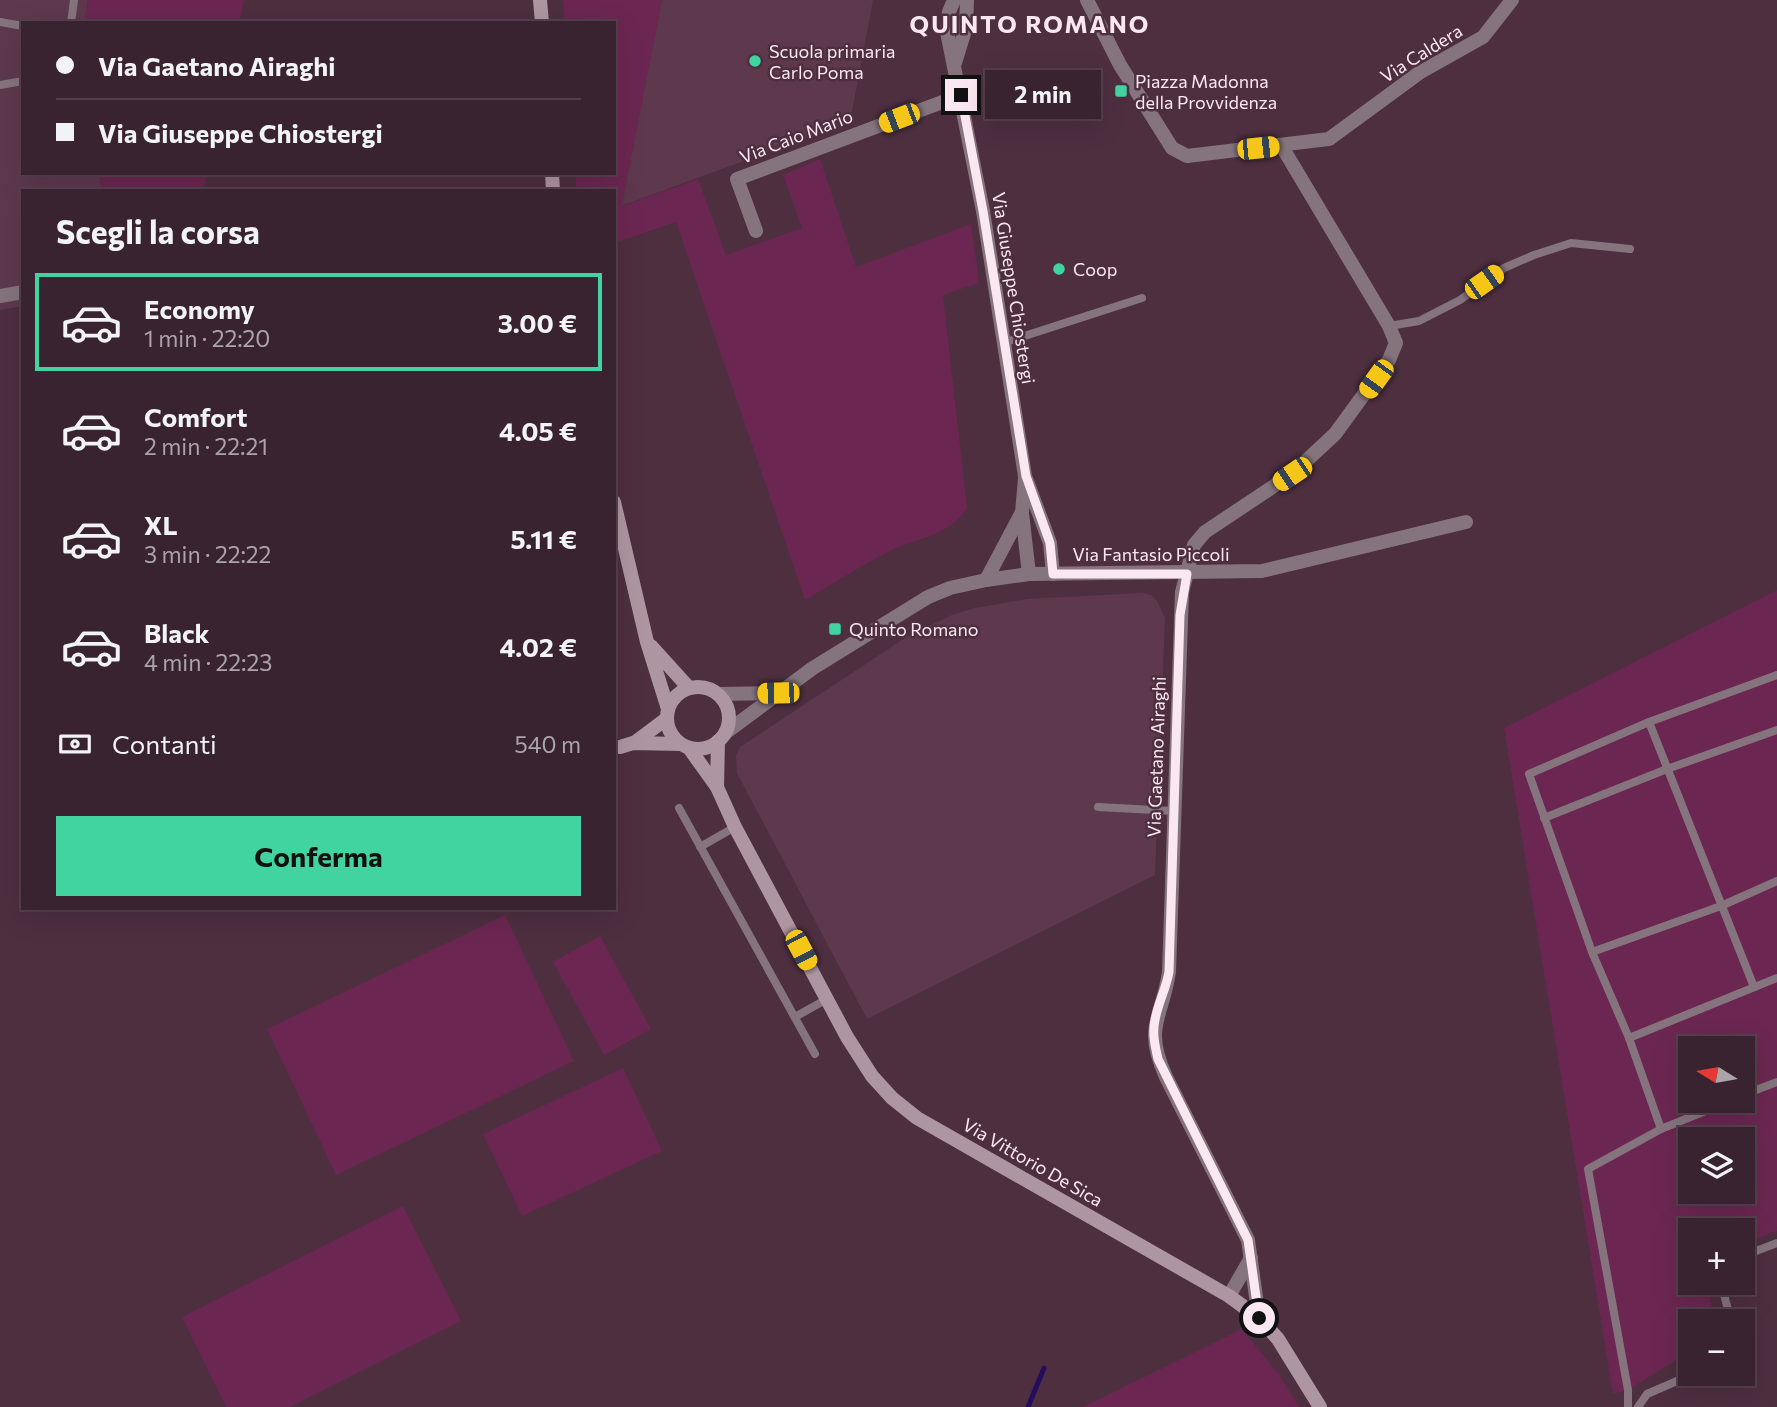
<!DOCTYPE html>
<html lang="it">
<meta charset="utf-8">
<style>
body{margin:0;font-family:Commissioner,sans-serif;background:#412b38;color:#f1f3f6;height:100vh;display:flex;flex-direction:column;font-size:26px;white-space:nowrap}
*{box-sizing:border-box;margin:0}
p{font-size:23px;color:#aba4ab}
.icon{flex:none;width:38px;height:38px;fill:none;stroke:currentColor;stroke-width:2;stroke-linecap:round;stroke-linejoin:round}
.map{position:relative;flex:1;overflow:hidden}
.side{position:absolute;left:21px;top:189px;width:595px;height:721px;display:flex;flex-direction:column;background:#3a2330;border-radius:0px;box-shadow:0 7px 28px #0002,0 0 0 2px #54404c}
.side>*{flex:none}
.top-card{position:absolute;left:21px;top:21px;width:595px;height:154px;border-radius:0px;box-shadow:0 7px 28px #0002,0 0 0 2px #54404c;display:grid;align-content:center;height:154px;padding:0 35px;background:#3a2330}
.needle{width:46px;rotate:281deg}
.controls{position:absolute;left:1678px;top:1036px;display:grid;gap:14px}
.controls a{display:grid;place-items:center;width:77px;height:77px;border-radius:0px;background:#3a2330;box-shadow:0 7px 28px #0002,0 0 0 2px #54404c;font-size:35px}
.end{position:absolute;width:32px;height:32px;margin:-16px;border:9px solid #fbe7f1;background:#111;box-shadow:0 0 0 4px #111}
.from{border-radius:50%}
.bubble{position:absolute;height:49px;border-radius:0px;background:#3a2330;box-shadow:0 7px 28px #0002,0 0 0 2px #54404c;font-size:23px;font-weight:700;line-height:49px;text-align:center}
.car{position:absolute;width:21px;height:42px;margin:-21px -10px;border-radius:9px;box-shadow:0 0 5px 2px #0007;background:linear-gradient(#f5c518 24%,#345 0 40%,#f5c518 0 76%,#345 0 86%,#f5c518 0)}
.top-card b{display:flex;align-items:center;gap:24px;height:66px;font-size:26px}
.top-card b+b{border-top:2px solid #54404c}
.top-card i{width:18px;height:18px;background:#f1f3f6}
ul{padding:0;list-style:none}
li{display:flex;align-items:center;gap:21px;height:98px;margin:0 14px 10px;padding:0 21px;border:4px solid transparent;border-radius:0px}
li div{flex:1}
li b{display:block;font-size:26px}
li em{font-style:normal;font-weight:700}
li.active{border-color:#41d4a1}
li>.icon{width:63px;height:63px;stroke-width:1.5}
h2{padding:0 35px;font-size:32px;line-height:84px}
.pay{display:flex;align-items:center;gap:18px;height:77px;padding:0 35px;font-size:26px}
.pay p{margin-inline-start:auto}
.cta{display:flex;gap:14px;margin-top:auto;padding:14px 35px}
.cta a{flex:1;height:80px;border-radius:0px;background:#41d4a1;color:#111;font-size:28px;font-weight:700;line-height:80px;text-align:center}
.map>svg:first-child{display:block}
.built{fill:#5e394e}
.green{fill:#6b2751;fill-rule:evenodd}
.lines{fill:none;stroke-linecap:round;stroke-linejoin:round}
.stream{stroke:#230d5d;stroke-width:5}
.lane{stroke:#85747d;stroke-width:8}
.street{stroke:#85747d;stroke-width:14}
.secondary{stroke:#ae95a2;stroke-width:14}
.route{stroke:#fbe7f1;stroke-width:9}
.poi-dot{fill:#41d4a1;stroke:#4d2f40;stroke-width:2.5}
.labels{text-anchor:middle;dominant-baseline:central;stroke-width:5;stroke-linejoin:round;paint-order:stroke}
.poi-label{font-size:18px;fill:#fbe7f1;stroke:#4d2f40;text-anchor:start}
.street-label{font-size:18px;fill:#fbe7f1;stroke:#4d2f40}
.district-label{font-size:24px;font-weight:bold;letter-spacing:2px;fill:#fbe7f1;stroke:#4d2f40}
</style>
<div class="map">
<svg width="1777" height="1407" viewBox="0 0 1777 1407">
<rect width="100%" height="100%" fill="#4d2f40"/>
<g class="built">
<path d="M0,0H88L84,23H23V173H99L102,191H23V306L0,310Z"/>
<path d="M662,0H873L850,122L621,206Z"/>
<path d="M1141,593L1151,595L1157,601L1165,618L1155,875L867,1019L737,773L736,756L740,747L908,636L952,615L975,608L1027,599Z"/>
</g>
<g class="green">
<path d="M88,0H244L239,23H84Z"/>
<path d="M563,0H662L622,206L698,179L726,255L802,228L783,175L820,159L856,267L971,224L979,283L943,295L967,508C948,537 921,536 892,550C862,565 834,583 805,600L676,222L614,243V191H577L575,173H614V23H565Z"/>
<path d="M99,173H207L203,191H102Z"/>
<path d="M1777,590V1231L1743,1244V1230H1690V1283H1707L1714,1321H1690V1351L1628,1390L1613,1394L1504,728ZM1690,1048H1743V1101H1690ZM1690,1139H1743V1192H1690Z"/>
<path d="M505,915L574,1061L336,1175L267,1029Z"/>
<path d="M600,936L651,1029L604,1055L553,962Z"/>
<path d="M623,1068L662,1151L522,1216L483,1134Z"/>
<path d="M403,1206L461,1321L290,1407H226L182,1317Z"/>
<path d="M1242,1329L1280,1376L1299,1407H1083Z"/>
</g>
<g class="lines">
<path class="stream" d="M1028,1407L1044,1368"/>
<g class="lane">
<path d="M0,22L23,26"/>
<path d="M71,23L74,0"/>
<path d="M0,85L23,81"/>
<path d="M1389,326L1419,321L1460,300L1504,268L1534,255L1571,243L1630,249"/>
<path d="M1003,343L1142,298"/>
<path d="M1649,722L1754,987"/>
<path d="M1098,807L1173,811"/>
<path d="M679,808L815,1054"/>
<path d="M1544,818L1667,769L1777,730"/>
<path d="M700,847L735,827"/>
<path d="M1592,952L1721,906L1777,881"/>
<path d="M795,1017L827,999"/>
<path d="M1629,1038L1777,978"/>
<path d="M1743,1095L1777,1082"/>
<path d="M1661,1129L1629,1038L1592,952L1529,774L1649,722L1777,675"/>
<path d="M1743,1256L1777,1243"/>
<path d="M1721,1283L1731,1321"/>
<path d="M1628,1407V1390L1588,1169L1661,1129L1730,1101"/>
<path d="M1638,1407L1647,1394L1693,1374"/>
</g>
<g class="street">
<path d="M954,0L949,12L947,32L983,211L1025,476L1050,543L1053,574"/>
<path d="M1087,0L1120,65L1172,148L1187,156L1329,139L1419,73L1483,37L1512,0"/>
<path d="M955,63L966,27L967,0"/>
<path d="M756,231L737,179L961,95"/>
<path d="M0,296L23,292"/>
<path d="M1025,478L1022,513L1029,574"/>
<path d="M986,580L1021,514"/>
<path d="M719,694L778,693"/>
<path d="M725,733L813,668L928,597L950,588L986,580L1029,574L1262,571L1466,522"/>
<path d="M1229,1296L1251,1258"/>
<path d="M1259,1318L1248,1240L1166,1077C1143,1026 1162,1019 1169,972L1182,592L1194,545L1205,532L1292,474L1335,434L1389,360L1396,343L1389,326L1281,145"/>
</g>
<g class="secondary">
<path d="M540,0L542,23"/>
<path d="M552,173L553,191"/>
<path d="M614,502L647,642L668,709"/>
<path d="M651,646L689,688"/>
<circle cx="698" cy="718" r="31"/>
<path d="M634,743L666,719"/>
<path d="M620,747L633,743L680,744"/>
<path d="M689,748L717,787L735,827L847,1037L872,1076L892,1098L917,1118L1229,1296L1259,1318L1278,1339L1320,1407"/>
<path d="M717,787L718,741"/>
</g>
</g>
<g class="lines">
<path class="route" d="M961,95L983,211L1026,476L1050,543L1053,574H1187L1180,615L1169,972C1166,989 1158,1003 1155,1020C1152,1033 1155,1046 1158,1059L1248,1240L1259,1318"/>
</g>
<g class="poi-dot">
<circle cx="755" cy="61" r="7"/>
<rect x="1114" y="84" width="14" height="14" rx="3.5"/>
<circle cx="1059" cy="269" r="7"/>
<rect x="828" y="622" width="14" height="14" rx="3.5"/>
</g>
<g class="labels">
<g class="poi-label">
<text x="769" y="51">Scuola primaria<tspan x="769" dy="21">Carlo Poma</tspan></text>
<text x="1135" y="81">Piazza Madonna<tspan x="1135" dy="21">della Provvidenza</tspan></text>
<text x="1073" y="269">Coop</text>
<text x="849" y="629">Quinto Romano</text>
</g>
<g class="street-label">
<text transform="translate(1421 53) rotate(-32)">Via Caldera</text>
<text transform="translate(796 136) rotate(-21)">Via Caio Mario</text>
<text transform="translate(1014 288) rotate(81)">Via Giuseppe Chiostergi</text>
<text x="1151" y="554">Via Fantasio Piccoli</text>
<text transform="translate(1156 757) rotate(-88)">Via Gaetano Airaghi</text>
<text transform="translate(1033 1162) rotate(30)">Via Vittorio De Sica</text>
</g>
<g class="district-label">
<text x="1030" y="23">QUINTO ROMANO</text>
</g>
</g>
</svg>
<div class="controls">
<a><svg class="needle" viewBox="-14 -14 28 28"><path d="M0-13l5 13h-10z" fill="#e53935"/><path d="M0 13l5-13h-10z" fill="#aba4ab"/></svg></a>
<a><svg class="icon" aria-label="layers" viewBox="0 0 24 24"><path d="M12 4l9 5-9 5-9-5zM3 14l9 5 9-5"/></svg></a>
<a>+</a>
<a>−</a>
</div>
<i class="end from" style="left:1259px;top:1318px"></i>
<i class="end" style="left:961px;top:95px"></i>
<div class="bubble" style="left:985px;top:70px;width:116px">2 min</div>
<i class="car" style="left:899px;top:118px;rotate:249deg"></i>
<i class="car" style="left:1258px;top:148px;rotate:84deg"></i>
<i class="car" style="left:1484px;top:282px;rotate:55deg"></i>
<i class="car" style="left:1376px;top:379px;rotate:216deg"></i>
<i class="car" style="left:1292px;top:474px;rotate:236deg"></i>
<i class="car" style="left:778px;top:693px;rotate:269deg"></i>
<i class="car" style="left:801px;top:950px;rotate:152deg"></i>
<div class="top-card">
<b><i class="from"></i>Via Gaetano Airaghi</b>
<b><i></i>Via Giuseppe Chiostergi</b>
</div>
<section class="side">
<h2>Scegli la corsa</h2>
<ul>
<li class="active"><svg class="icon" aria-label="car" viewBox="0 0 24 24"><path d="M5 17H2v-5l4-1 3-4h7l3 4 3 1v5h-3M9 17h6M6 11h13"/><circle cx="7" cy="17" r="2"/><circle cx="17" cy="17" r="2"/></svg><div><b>Economy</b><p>1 min · 22:20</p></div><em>3.00 €</em></li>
<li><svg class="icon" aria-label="car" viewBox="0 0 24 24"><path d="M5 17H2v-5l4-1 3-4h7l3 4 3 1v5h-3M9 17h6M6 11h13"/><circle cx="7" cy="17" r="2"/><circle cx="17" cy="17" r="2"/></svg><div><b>Comfort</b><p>2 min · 22:21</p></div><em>4.05 €</em></li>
<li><svg class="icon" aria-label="car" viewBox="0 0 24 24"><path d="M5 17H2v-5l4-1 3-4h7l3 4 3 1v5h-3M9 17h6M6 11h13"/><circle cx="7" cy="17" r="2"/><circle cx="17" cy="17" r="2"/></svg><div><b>XL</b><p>3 min · 22:22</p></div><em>5.11 €</em></li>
<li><svg class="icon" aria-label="car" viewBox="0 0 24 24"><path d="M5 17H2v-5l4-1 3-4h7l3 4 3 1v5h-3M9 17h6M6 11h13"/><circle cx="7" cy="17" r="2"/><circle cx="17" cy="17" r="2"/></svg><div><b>Black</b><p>4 min · 22:23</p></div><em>4.02 €</em></li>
</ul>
<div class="pay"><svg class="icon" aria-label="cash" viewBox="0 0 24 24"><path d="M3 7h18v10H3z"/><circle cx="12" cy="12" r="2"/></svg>Contanti<p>540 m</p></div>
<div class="cta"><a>Conferma</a></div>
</section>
</div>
